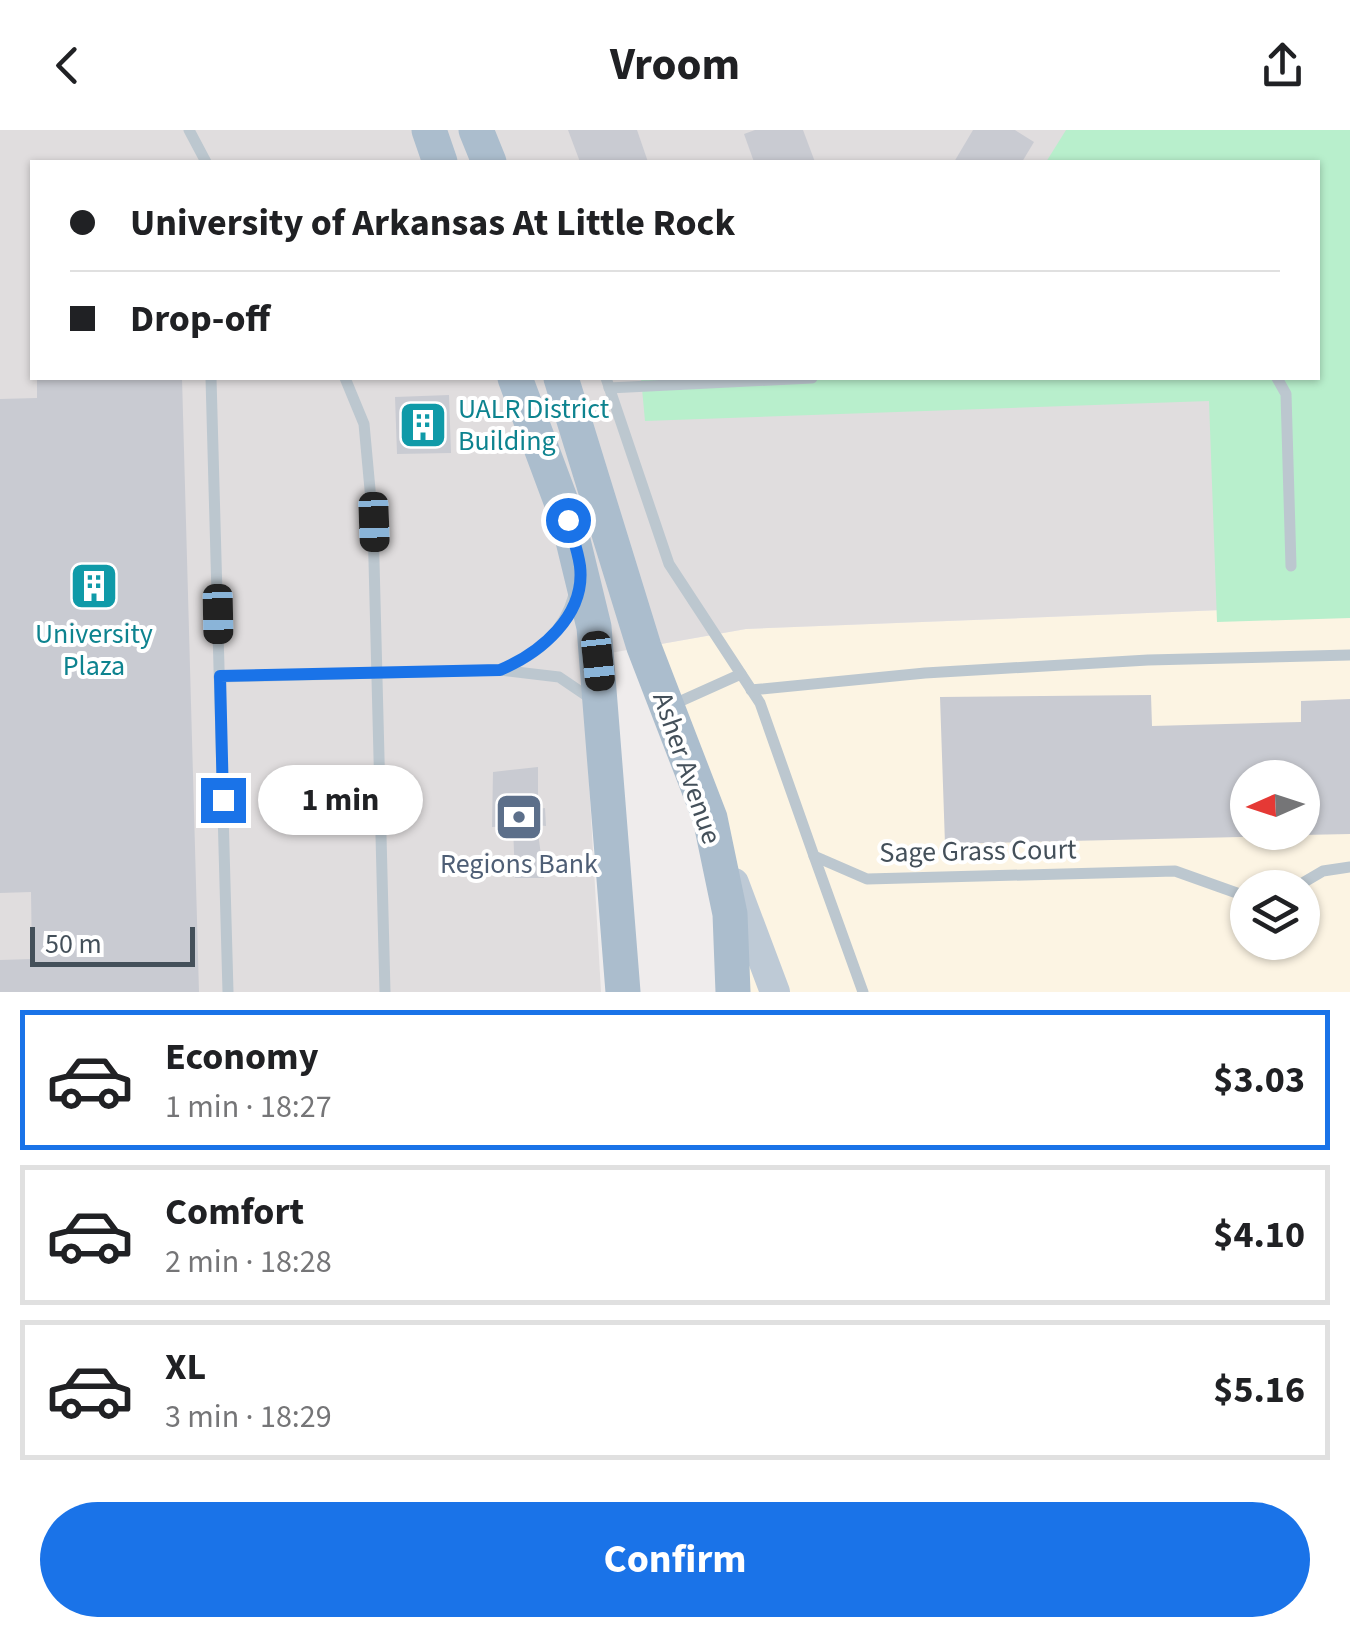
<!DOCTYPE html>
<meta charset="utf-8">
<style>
body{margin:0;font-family:"Source Sans 3",sans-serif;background:#f2f2f2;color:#202124;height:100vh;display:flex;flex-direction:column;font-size:38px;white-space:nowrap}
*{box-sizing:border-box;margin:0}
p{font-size:32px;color:#757577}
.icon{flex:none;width:55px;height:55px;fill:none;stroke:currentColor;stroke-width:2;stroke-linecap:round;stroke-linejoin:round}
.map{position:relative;height:862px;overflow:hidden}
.panel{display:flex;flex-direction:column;background:#fff;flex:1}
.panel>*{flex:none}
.guide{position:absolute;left:30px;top:30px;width:1290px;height:220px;border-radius:0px;box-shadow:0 2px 8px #0004;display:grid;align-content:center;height:220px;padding:0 40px;background:#fff}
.needle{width:65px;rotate:267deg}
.controls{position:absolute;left:1230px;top:630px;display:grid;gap:20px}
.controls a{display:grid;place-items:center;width:90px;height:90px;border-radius:50%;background:#fff;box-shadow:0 2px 8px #0004;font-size:50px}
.scale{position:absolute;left:30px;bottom:25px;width:165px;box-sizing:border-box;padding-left:10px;border:5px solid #44505a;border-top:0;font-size:28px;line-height:35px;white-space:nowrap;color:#44505a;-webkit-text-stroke:8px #fff;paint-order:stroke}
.end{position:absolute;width:45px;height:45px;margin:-22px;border:12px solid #1a73e8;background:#fff;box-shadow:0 0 0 5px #fff}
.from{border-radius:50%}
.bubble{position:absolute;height:70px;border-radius:35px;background:#fff;box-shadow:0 2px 8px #0004;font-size:32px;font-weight:700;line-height:70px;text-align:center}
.car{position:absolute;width:30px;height:60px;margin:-30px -15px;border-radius:12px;box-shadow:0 0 8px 2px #0007;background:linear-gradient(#222 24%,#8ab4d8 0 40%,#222 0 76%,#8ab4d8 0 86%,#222 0)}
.guide b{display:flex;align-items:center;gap:35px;height:95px;font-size:38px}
.guide b+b{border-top:2px solid #e0e0e0}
.guide i{width:25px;height:25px;background:#202124}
ul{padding:18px 0 0;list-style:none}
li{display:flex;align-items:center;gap:30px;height:140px;margin:0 20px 15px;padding:0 20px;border:5px solid #e0e0e0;border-radius:0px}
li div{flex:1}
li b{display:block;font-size:38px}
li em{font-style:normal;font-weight:700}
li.active{border-color:#1a73e8}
li>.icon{width:90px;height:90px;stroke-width:1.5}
.action{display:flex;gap:20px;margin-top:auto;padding:20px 40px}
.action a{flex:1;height:115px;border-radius:60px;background:#1a73e8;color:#fff;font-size:40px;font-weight:700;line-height:115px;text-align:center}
header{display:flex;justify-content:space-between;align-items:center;height:130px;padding:0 40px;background:#fff;font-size:45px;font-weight:700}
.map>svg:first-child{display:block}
.commercial{fill:#fcf4e3;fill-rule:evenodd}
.education{fill:#e0ddde;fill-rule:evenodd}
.green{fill:#b8efcc}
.building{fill:#c9cbd2}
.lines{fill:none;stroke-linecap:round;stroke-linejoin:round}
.service{stroke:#bcc7cf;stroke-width:11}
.secondary{stroke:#becad6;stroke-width:30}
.primary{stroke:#abbdcd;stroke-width:35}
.route{stroke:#1a73e8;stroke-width:12}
.labels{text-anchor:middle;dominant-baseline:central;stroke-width:8;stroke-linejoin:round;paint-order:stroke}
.culture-label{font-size:28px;fill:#0d838f;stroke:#fff;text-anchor:start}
.street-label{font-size:28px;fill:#44505a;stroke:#fff}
.service-label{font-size:28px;fill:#4e5e75;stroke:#fff}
</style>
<header><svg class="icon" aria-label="back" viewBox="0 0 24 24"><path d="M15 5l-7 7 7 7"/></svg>Vroom<svg class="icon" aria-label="share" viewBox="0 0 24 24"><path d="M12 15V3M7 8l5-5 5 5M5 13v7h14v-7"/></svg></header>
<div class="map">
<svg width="1350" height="862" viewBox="0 0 1350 862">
<rect width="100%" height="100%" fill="#efecec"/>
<path class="commercial" d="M1350,475V862H731L732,826L644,517L746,499ZM1248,648H1302V702H1248ZM1248,758H1302V812H1248Z"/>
<path class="education" d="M0,0H1350V475L746,499L582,528L601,862H0ZM32,32H1318V248H32Z"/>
<path class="green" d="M1066,0H1350V488L1217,492L1209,271L645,291L641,248H1318V32H1046Z"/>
<g class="building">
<path d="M568,0H637L648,32H580Z"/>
<path d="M755,0H803L815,32H754L744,4Z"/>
<path d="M973,0H1015L1034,12L1022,32H954Z"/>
<path d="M37,248H182L199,862H0V830L32,829L31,762L0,763V269L37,268Z"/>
<path d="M449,265L451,323L397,324L395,267Z"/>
<path d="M1151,565L1152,596L1301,592V571L1350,569V704L1302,705V648H1248V702L1286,706L945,714L940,567Z"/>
<path d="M538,637V679L545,678L546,696L537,695L544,748H515L513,696L492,697L493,642Z"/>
</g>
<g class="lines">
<g class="service">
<path d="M189,0L206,32"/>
<path d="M211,248L228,862"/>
<path d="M345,248L364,294L373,392L385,862"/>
<path d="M606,248L669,434L760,573L814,726L867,749L1175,741L1248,767"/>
<path d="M1277,248L1286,264L1291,436"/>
<path d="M609,258L812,248"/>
<path d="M504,539C539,523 564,502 574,465"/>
<path d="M219,547L500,540L559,547L590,568"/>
<path d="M751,560L925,543L1148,530L1350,525"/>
<path d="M672,575L741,544"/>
<path d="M814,726L863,862"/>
<path d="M1294,758L1323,741L1350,737"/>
</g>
<path class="secondary" d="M734,753L775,862"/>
<g class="primary">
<path d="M429,0L440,32"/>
<path d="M476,0L489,32"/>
<path d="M515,248L568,390L594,497L623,862"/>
<path d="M561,248L644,517L710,688L730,784L733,862"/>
</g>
</g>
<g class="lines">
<path class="route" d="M223,670L220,546L500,540C540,523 586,486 580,436C578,421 572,405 568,390"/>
</g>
<defs>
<g id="building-square" transform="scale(2.5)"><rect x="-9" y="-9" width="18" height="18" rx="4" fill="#0f9aa8" stroke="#fff"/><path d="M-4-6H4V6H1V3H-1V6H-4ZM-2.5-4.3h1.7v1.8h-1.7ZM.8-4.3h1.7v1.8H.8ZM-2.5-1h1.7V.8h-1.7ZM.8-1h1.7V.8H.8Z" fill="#fff"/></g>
<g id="bank-square" transform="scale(2.5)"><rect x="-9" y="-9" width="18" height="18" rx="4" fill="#5c6f8a" stroke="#fff"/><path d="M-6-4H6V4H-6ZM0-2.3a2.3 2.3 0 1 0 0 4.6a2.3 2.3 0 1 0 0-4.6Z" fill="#fff"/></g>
</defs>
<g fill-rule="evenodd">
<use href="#building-square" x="423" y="295"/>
<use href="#building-square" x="94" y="456"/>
<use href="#bank-square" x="519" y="687"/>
</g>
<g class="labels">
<g class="culture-label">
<text x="458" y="279">UALR District<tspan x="458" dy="32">Building</tspan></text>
<text x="94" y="504" text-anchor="middle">University<tspan x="94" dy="32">Plaza</tspan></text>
</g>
<g class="street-label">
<text transform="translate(687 638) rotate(71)">Asher Avenue</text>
<text transform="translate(978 721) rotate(-1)">Sage Grass Court</text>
</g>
<g class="service-label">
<text x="519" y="734">Regions Bank</text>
</g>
</g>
</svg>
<div class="controls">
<a><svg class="needle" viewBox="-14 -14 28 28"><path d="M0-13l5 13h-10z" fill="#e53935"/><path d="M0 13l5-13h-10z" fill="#757577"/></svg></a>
<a><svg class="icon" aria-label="layers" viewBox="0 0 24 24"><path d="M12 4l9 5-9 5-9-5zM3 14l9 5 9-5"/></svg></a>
</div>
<div class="scale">50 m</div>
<i class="end from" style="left:568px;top:390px"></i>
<i class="end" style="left:223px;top:670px"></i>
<div class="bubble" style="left:258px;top:635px;width:165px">1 min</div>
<i class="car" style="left:374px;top:392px;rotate:178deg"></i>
<i class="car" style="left:218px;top:484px;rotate:179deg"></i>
<i class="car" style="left:598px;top:531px;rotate:174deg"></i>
<div class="guide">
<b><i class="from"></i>University of Arkansas At Little Rock</b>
<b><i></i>Drop-off</b>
</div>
</div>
<section class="panel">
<ul>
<li class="active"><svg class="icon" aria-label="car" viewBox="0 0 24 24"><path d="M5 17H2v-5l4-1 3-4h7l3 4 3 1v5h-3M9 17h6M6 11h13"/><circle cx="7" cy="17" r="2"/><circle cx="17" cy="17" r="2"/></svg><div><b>Economy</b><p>1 min · 18:27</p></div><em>$3.03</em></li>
<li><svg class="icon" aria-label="car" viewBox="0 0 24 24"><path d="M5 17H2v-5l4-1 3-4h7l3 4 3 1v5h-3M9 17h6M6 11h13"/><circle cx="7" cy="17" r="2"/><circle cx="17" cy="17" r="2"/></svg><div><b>Comfort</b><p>2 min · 18:28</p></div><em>$4.10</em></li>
<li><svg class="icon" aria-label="car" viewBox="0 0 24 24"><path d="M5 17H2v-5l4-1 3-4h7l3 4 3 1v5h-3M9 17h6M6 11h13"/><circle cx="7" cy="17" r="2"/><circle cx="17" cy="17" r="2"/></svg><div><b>XL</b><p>3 min · 18:29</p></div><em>$5.16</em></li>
</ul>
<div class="action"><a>Confirm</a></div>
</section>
